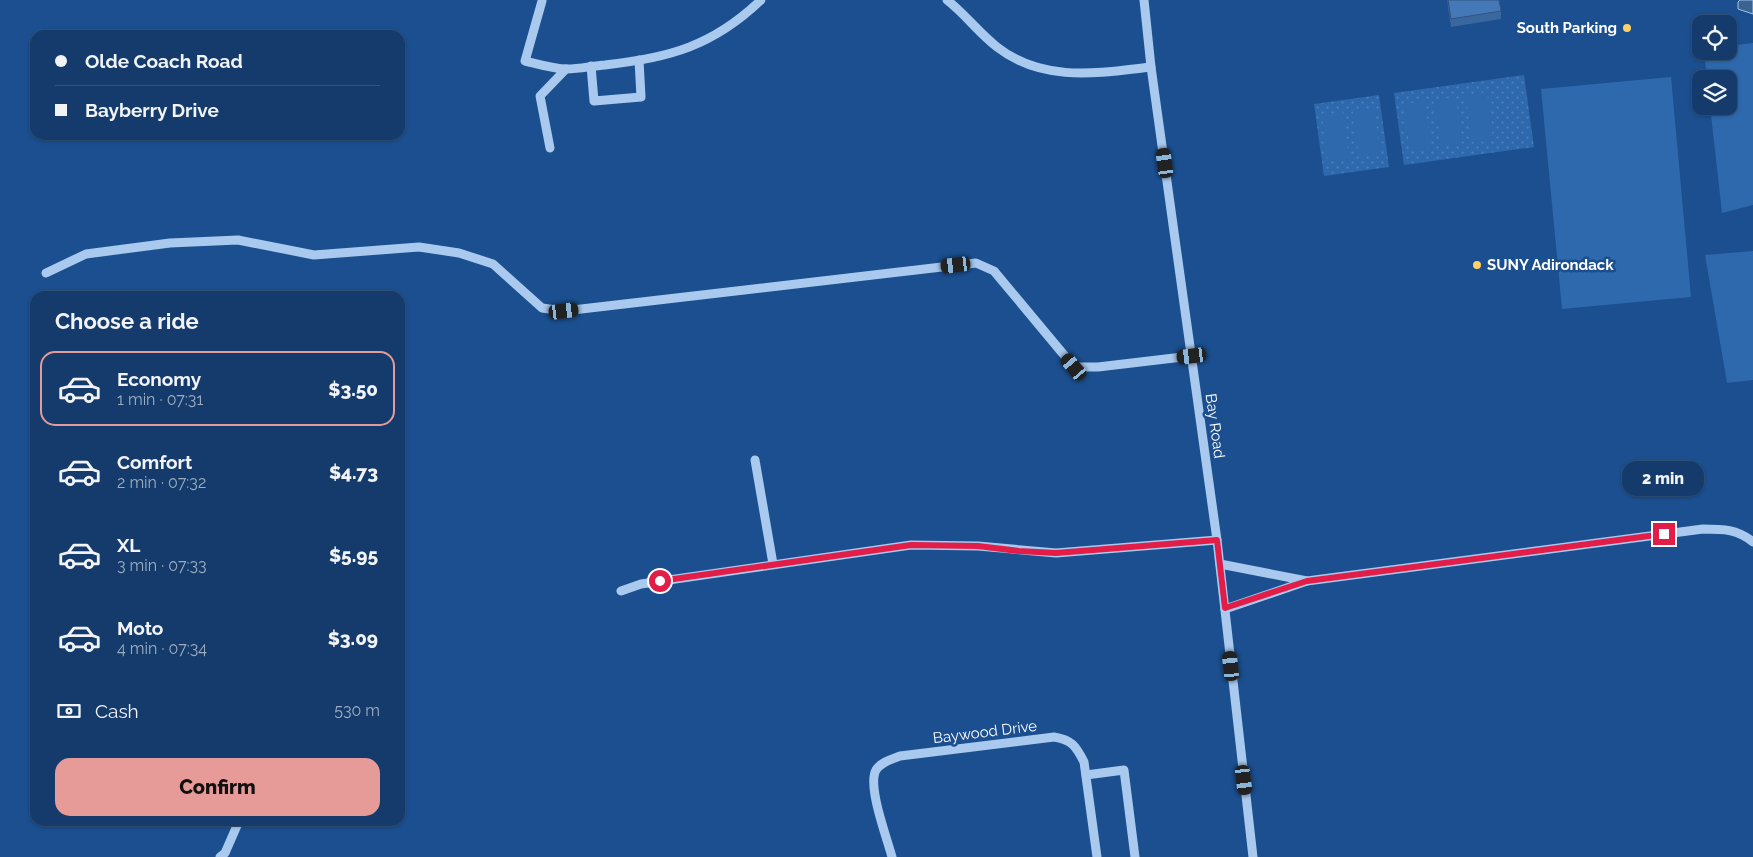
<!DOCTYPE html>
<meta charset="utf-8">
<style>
body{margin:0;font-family:Raleway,sans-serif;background:#214673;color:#f1f3f6;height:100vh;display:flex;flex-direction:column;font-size:19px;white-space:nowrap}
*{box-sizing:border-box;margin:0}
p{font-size:16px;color:#9dadc1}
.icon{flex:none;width:28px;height:28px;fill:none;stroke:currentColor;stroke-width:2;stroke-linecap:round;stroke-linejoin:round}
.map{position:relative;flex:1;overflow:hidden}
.side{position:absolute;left:30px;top:291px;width:375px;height:535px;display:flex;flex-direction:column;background:#143b6b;border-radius:15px;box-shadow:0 1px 4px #0004,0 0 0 1px #33557e}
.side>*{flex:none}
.guide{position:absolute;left:30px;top:30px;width:375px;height:110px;border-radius:15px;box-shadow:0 1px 4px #0004,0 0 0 1px #33557e;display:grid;align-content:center;height:110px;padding:0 25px;background:#143b6b}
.tools{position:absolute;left:1692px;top:15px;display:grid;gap:10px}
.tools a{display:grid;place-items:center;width:45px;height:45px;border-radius:10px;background:#143b6b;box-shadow:0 1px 4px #0004,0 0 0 1px #33557e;font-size:25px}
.end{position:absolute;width:22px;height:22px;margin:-11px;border:6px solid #e11d48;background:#fff;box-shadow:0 0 0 2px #fff}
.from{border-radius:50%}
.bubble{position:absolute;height:35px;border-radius:15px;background:#143b6b;box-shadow:0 1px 4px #0004,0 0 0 1px #33557e;font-size:16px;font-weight:800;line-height:35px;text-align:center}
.car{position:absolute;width:15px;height:30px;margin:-15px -8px;border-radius:6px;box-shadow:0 0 4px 1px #0007;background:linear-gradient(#222 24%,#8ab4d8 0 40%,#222 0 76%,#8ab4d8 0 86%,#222 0)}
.guide b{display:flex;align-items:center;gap:18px;height:48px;font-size:19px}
.guide b+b{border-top:1px solid #33557e}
.guide i{width:12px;height:12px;background:#f1f3f6}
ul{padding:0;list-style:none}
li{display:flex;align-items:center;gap:15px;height:75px;margin:0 10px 8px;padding:0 15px;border:2px solid transparent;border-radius:15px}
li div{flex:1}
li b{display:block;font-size:19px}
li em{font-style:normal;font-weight:800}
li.active{border-color:#e69b98}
li>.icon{width:45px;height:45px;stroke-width:1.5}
h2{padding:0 25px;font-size:22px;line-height:60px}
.pay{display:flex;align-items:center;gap:12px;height:55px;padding:0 25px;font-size:19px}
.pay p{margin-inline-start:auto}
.primary-button{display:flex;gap:10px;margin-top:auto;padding:10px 25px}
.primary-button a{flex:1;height:58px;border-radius:15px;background:#e69b98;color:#111;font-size:20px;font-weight:800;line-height:58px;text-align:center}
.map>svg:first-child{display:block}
.grass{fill:url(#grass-dots)}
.garden{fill:#2e69ad}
.water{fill:#3c6290;stroke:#9cc4f0}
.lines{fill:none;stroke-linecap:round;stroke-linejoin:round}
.minor{stroke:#a9c9ee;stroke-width:9}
.wall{fill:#3a679d}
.building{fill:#4478b7;stroke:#305480}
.route{stroke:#e11d48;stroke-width:6}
.poi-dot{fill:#ffd166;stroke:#1b4f8f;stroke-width:2}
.labels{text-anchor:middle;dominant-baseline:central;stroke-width:5;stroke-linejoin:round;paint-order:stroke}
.poi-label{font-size:15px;font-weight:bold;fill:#fff;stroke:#1b4f8f;text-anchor:end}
.street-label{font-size:15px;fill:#fff;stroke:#1b4f8f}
</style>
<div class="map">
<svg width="1753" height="857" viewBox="0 0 1753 857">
<defs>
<pattern id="grass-dots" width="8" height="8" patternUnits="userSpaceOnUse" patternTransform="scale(1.25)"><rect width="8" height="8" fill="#2e69ad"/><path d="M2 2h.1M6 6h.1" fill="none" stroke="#4d80b9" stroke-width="1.8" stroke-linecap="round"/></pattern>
</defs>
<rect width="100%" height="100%" fill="#1b4f8f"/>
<g class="grass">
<path d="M1524,75L1534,147L1404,165L1394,93Z"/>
<path d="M1379,95L1389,167L1324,176L1314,104Z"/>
</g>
<g class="garden">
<path d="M1753,43V205L1722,213L1710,106H1729V79H1707L1704,51H1729V46Z"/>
<path d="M1671,77L1691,297L1562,309L1541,89Z"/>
<path d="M1487,92L1493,139L1472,142L1466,95Z"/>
<path d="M1456,97L1462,144L1441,146L1434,100Z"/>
<path d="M1425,101L1431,148L1410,151L1404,104Z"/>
<path d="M1374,108L1380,155L1359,157L1353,111Z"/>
<path d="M1343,112L1349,159L1328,162L1322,115Z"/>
<path d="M1753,251V380L1727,383L1705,255Z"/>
</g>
<path class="water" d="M1740,0H1753V14L1738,9V2Z"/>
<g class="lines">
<g class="minor">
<path d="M947,0C965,14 979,33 997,47C1043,83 1098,73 1151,67"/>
<path d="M1144,0L1151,67L1217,540L1253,857"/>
<path d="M542,1L525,61C538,64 553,69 567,69C579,69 592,66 605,65C669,58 713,46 761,0"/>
<path d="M591,66L594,101L641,97L639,60"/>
<path d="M550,148L540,96L566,69"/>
<path d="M46,273L86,254L170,243L238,240L314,255L419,247L459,253L493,264L542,308L564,311L976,263L994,271L1074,367H1098L1191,356"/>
<path d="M755,460L773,564"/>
<path d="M1220,564L1307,581"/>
<path d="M621,591L641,584L911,545L978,546L1056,553L1217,540"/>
<path d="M1225,609L1307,581L1703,529C1723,529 1737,529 1753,542"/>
<path d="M1086,775L1124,770L1135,857"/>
<path d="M220,857L225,853L239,821"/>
<path d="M892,857C887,838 867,786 876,770C881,762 892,759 900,756L1054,737C1072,740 1076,746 1084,762L1097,857"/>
</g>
</g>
<path class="wall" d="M1447,0H1499L1501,11V19L1451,27Z"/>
<path class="building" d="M1448,0H1499L1501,11L1451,19Z"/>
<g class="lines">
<path class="route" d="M660,581L911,545L978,546L1019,551L1056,553L1217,540L1225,608L1307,581L1664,534"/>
</g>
<g class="poi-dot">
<circle cx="1627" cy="28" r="5"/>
<circle cx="1477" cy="265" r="5"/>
</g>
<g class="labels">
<g class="poi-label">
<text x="1617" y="28">South Parking</text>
<text x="1487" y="265" text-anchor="start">SUNY Adirondack</text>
</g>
<g class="street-label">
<text transform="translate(1215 426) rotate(82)">Bay Road</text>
<text transform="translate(985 732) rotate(-7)">Baywood Drive</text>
</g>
</g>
</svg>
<div class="tools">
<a><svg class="icon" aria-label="locate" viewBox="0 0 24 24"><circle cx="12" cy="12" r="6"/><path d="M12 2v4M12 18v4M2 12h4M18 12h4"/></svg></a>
<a><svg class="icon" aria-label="layers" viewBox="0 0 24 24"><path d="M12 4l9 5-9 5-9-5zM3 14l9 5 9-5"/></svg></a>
</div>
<i class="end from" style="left:660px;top:581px"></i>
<i class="end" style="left:1664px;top:534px"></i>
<div class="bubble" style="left:1622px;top:461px;width:82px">2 min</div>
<i class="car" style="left:1165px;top:163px;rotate:352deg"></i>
<i class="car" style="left:956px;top:265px;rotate:263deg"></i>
<i class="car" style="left:564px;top:311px;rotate:83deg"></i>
<i class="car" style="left:1192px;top:356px;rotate:263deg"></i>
<i class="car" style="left:1074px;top:367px;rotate:320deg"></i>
<i class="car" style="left:1231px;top:666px;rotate:354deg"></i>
<i class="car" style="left:1244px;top:780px;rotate:173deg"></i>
<div class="guide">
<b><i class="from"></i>Olde Coach Road</b>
<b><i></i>Bayberry Drive</b>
</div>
<section class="side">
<h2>Choose a ride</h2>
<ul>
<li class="active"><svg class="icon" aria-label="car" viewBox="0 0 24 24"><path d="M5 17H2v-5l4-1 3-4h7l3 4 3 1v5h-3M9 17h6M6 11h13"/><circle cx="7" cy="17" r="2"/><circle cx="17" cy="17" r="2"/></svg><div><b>Economy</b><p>1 min · 07:31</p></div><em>$3.50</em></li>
<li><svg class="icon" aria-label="car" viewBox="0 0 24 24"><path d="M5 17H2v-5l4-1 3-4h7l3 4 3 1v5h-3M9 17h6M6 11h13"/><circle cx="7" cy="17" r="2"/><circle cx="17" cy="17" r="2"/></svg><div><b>Comfort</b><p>2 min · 07:32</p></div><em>$4.73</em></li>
<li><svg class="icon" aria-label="car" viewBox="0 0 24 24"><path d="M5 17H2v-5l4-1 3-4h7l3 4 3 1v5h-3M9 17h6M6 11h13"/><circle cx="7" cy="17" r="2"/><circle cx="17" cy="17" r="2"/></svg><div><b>XL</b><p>3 min · 07:33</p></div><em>$5.95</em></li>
<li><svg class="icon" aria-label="car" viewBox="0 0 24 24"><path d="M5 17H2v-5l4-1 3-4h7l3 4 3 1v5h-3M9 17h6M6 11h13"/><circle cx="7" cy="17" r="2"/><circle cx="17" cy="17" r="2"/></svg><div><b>Moto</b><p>4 min · 07:34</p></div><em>$3.09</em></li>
</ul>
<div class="pay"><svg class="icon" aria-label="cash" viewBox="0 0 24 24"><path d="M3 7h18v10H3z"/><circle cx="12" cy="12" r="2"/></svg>Cash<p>530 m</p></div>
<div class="primary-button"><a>Confirm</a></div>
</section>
</div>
